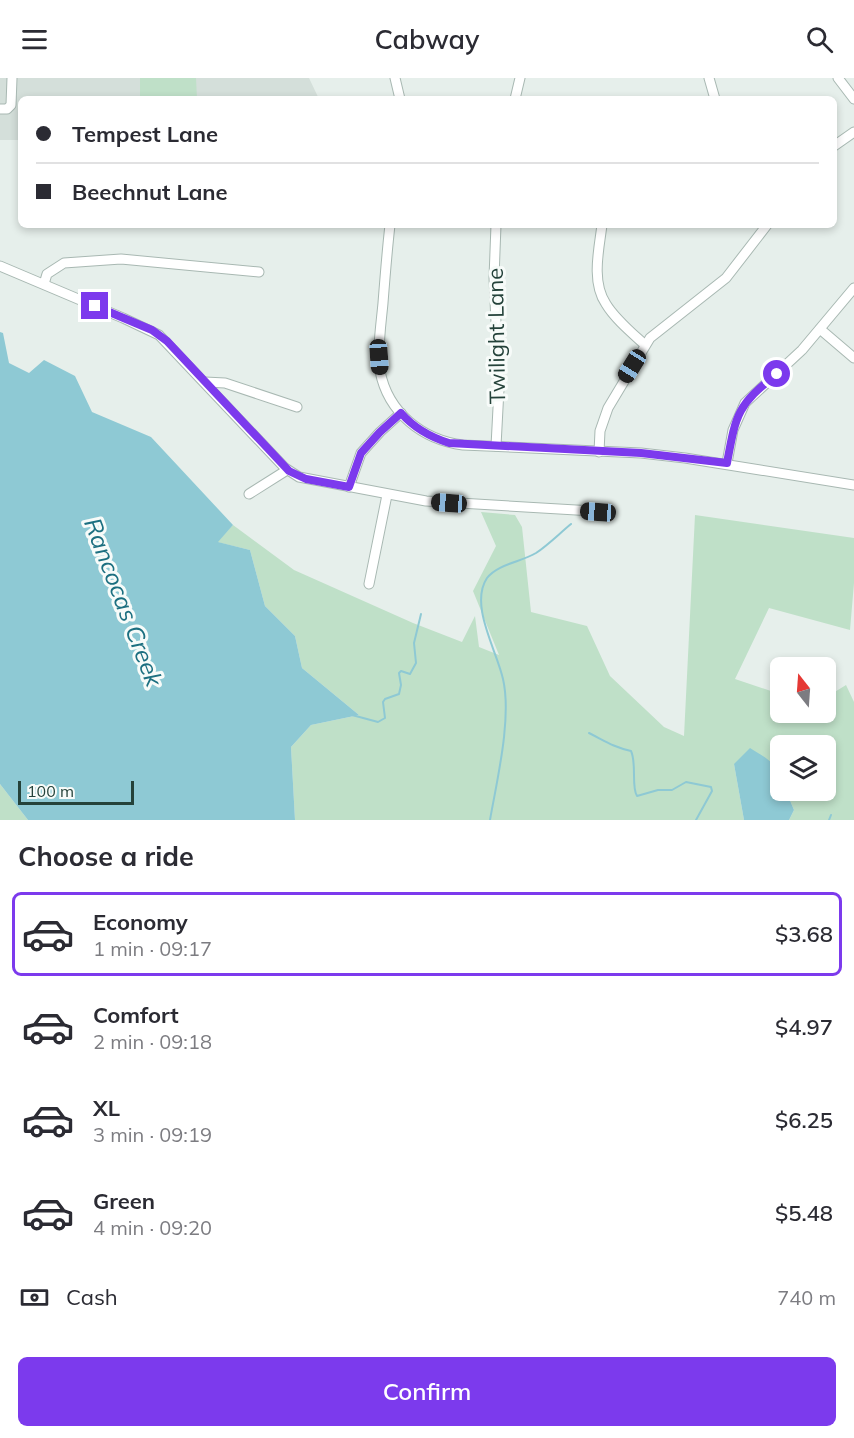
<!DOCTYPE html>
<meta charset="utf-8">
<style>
body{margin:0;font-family:Mulish,sans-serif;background:#f7f7f7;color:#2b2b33;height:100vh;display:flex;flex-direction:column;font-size:22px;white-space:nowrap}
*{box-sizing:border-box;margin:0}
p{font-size:20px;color:#7c7c81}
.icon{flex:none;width:33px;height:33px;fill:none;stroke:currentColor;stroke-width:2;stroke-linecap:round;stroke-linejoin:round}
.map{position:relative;height:742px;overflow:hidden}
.side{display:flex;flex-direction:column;background:#fff;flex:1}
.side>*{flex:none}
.top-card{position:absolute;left:18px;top:18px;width:819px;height:132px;border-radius:9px;box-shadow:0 3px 9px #0003;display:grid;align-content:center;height:132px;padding:0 18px;background:#fff}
.needle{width:39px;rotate:343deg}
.controls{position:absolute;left:770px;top:579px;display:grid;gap:12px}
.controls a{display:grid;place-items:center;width:66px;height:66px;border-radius:9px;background:#fff;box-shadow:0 3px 9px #0003;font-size:30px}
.scale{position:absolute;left:18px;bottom:15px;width:116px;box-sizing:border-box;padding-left:6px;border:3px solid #24423a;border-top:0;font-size:16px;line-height:21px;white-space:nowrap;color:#24423a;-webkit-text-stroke:4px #f7fbf9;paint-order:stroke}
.end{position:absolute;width:27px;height:27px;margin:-14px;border:8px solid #7c3aed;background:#fff;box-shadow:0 0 0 3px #fff}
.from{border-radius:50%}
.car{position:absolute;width:18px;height:36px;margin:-18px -9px;border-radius:8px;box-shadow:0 0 4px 2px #0007;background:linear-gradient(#222 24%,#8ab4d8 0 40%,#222 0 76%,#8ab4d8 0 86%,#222 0)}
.top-card b{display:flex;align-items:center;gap:21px;height:57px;font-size:22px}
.top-card b+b{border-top:2px solid #e1e1e2}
.top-card i{width:15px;height:15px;background:#2b2b33}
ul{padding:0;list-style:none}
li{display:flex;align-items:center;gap:18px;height:84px;margin:0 12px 9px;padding:0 6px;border:3px solid transparent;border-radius:9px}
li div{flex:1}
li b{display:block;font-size:22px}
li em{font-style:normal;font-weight:600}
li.selected{border-color:#7c3aed}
li>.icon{width:54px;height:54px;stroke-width:1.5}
h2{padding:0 18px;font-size:27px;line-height:72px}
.pay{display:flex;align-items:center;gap:15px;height:66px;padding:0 18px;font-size:22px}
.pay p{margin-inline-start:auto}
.primary-button{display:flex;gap:12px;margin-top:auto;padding:12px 18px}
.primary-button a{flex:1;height:69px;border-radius:9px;background:#7c3aed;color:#fff;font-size:24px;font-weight:600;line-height:69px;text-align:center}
header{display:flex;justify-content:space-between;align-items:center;height:78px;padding:0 18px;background:#fff;font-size:27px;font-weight:600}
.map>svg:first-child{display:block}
.built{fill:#d4dfda}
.green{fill:#bfe0c8}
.water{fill:#8ec9d4}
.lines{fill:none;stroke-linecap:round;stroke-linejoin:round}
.stream{stroke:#8ec9d4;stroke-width:2}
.minor-casing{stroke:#a8b8b2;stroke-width:11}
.minor{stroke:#fff;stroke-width:9}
.route{stroke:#7c3aed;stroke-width:8}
.labels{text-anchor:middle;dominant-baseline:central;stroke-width:6;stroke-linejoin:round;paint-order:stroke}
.street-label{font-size:22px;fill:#24423a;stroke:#f7fbf9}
.water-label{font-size:24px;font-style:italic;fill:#1c6f80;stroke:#f7fbf9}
</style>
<header><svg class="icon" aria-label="menu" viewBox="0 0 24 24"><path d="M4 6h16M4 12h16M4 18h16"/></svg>Cabway<svg class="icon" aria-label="search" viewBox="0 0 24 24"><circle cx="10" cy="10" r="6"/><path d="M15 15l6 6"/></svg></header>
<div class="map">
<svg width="854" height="742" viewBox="0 0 854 742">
<rect width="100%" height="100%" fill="#e6efeb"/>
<path class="built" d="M0,0H309L319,21H21V62H0Z"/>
<g class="green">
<path d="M140,0H196L197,21H140Z"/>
<path d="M481,434L515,437L522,449L531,534L587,548L610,598L664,649L684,658L695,437L854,460V505L850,552L769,530L735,601L780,616V634H825V620L846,607L854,624V742H789L794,732L786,713L825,712V668H780V699L773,684L734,686L744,742H295L291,669L311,647L359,637L302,590L295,558L265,528L250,472L217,464L233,447L294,492L413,545L462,564L475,538L479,569L499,577L473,513L496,468Z"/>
<path d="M0,706L28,742H0Z"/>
</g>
<g class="water">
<path d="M0,254L3,255L9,285L29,295L44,282L75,298L92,334L151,359L233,447L218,464L250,472L265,528L295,558L302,590L359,637L311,647L291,669L295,742H28L0,706Z"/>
<path d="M750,670C771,683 780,686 780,712L786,713L794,732L789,742H744L734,686Z"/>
</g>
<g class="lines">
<g class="stream">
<path d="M352,637L378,644L385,640L383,624L385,621L399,616L401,607L399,595L401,593L410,596L416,585L414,565L421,536"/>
<path d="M589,655C605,663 613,669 631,673C637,686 631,709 637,718L658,712H672L686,704L711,709L712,713L696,742"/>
<path d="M490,742C497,702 512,640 503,601C497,573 469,527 487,500C498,486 521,484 536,475C548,467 560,455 571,446"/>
<path d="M829,742L831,737"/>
</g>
<g class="minor-casing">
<g id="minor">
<path d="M395,0L400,21"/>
<path d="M709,0L715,21"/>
<path d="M838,0L854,21"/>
<path d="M515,21L520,0"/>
<path d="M0,31H7L11,27L12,0"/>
<path d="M834,68L854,54"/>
<path d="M390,147C387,173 385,199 383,225C381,247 377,271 380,293C388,335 423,362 463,367L641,375L685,380L854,407"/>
<path d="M496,147L494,200L499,311L496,368"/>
<path d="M602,147C599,171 591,204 606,226C615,241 632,255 645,267"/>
<path d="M0,188L123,240L159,257L285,390L299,399L426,423L610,434"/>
<path d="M44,206L47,196L64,185L121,181L259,194"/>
<path d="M820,251L854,280"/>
<path d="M205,304L225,305L297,329"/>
<path d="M599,374L600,353L608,330L650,260L726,200L767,147"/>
<path d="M727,385L733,352L745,325L802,272L854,210"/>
<path d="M349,409L361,375L380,354L401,335"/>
<path d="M249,416L287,392"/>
<path d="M369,506L387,417"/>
</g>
</g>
<use href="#minor" class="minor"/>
</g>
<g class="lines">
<path class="route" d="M95,228L152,252L167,263L289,393L306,401L349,409L361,375L380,354L401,335C414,350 430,359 449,365L641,375L727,385C736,336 737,327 777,296"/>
</g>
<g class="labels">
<g class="street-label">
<text transform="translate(496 258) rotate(-91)">Twilight Lane</text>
</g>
<g class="water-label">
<text transform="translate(124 524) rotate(69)">Rancocas Creek</text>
</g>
</g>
</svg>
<div class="controls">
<a><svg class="needle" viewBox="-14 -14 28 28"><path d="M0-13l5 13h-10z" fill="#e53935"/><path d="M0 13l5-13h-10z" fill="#7c7c81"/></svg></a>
<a><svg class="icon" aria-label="layers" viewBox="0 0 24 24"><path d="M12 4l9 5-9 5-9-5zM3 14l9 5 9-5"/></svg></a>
</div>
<div class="scale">100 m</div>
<i class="end from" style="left:777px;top:296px"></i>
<i class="end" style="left:95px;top:228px"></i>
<i class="car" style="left:379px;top:279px;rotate:176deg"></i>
<i class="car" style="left:632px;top:288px;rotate:212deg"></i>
<i class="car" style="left:449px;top:425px;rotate:274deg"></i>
<i class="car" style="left:598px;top:434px;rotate:274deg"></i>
<div class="top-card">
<b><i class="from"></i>Tempest Lane</b>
<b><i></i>Beechnut Lane</b>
</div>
</div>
<section class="side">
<h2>Choose a ride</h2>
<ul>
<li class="selected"><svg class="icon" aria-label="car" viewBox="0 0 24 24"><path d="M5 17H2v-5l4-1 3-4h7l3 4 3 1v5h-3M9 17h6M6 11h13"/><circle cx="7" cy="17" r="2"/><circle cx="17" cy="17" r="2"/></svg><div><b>Economy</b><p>1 min · 09:17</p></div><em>$3.68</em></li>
<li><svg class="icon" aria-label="car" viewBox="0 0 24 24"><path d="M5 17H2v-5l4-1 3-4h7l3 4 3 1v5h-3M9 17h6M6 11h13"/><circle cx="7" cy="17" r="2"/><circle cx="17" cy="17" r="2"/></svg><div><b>Comfort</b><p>2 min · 09:18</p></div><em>$4.97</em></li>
<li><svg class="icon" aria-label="car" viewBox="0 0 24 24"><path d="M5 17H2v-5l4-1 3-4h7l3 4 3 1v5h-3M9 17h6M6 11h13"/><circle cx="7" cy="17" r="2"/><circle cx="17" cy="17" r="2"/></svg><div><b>XL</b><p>3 min · 09:19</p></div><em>$6.25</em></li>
<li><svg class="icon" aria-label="car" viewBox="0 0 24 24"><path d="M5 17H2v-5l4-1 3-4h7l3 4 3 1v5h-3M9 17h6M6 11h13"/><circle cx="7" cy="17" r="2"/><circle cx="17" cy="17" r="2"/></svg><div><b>Green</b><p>4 min · 09:20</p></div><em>$5.48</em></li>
</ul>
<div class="pay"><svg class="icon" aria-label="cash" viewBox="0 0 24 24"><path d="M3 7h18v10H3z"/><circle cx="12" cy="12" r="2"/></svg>Cash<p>740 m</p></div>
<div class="primary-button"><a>Confirm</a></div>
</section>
